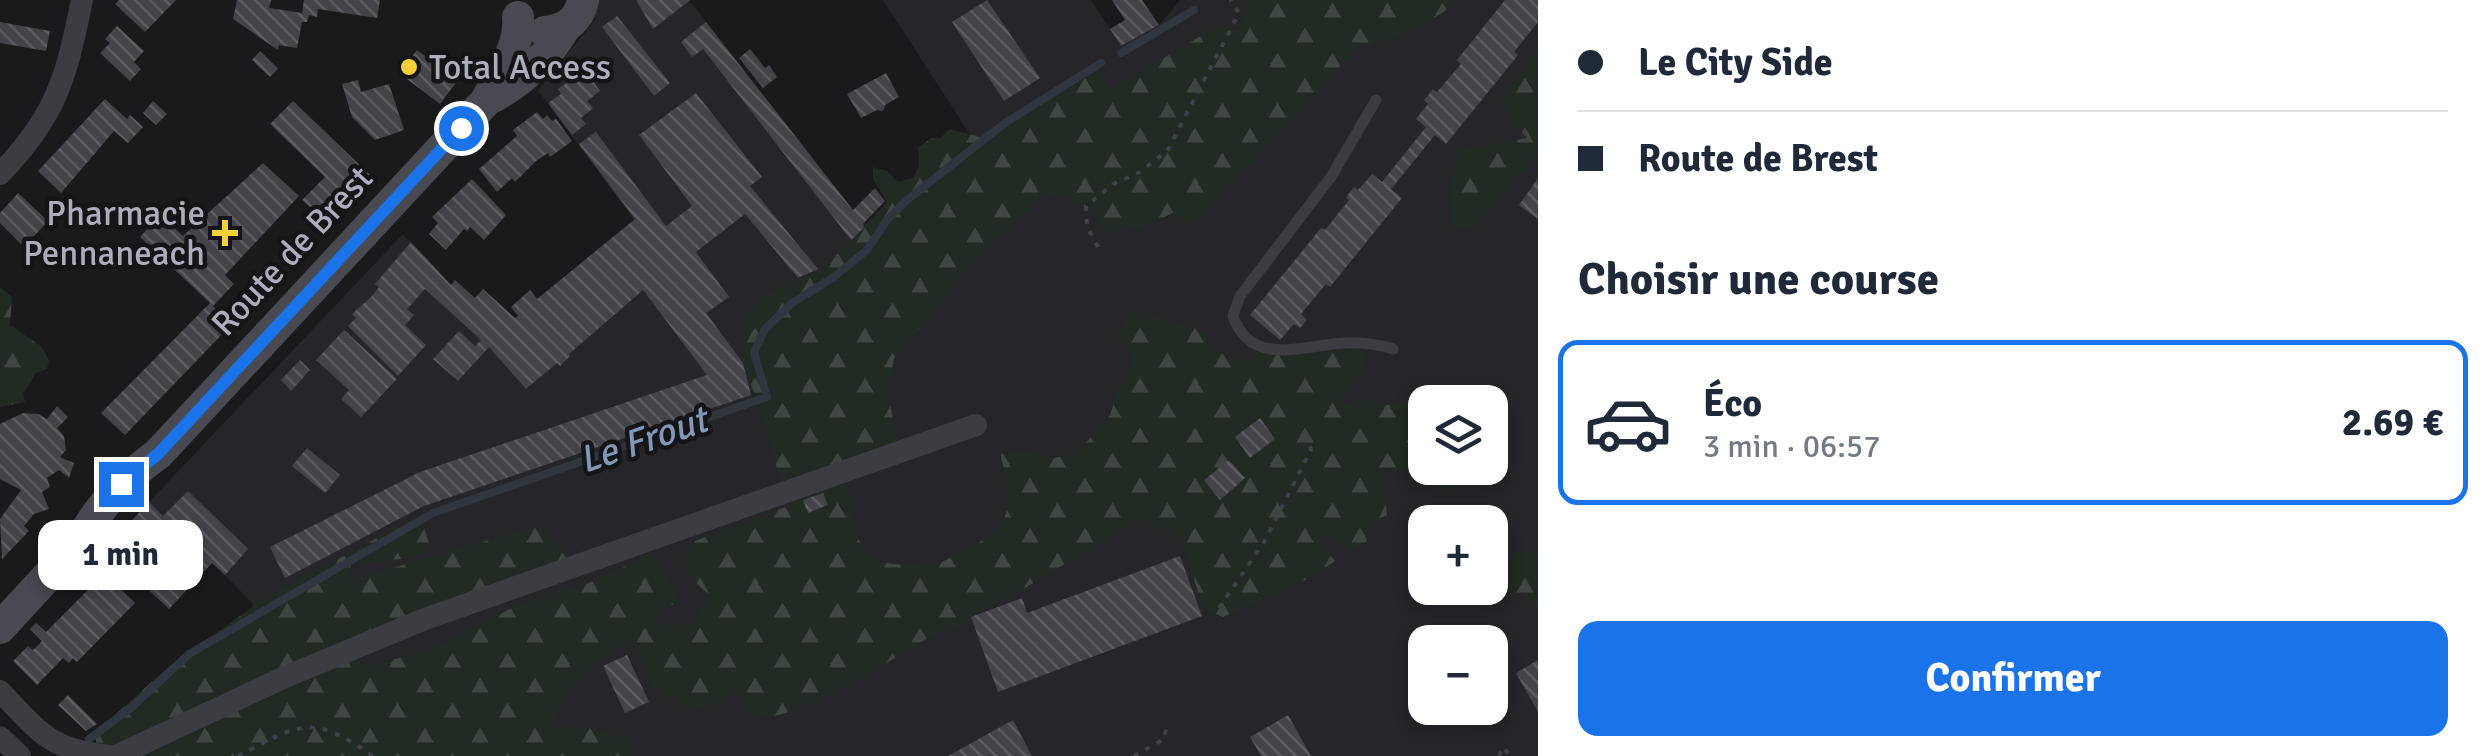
<!DOCTYPE html>
<html lang="fr">
<meta charset="utf-8">
<style>
body{margin:0;font-family:Signika,sans-serif;background:#f6f6f7;color:#1f2937;height:100vh;display:flex;flex-direction:column;font-size:38px;white-space:nowrap}
*{box-sizing:border-box;margin:0}
p{font-size:32px;color:#747a83}
.icon{flex:none;width:55px;height:55px;fill:none;stroke:currentColor;stroke-width:2;stroke-linecap:round;stroke-linejoin:round}
.map{position:relative;flex:1;overflow:hidden}
.side{display:flex;flex-direction:column;background:#fff;width:950px}
.side>*{flex:none}
.top-card{display:grid;align-content:center;height:220px;padding:0 40px;background:#fff}
.buttons{position:absolute;left:1408px;top:385px;display:grid;gap:20px}
.buttons a{display:grid;place-items:center;width:100px;height:100px;border-radius:20px;background:#fff;box-shadow:0 5px 15px #0003;font-size:50px}
.end{position:absolute;width:45px;height:45px;margin:-22px;border:12px solid #1a73e8;background:#fff;box-shadow:0 0 0 5px #fff}
.from{border-radius:50%}
.bubble{position:absolute;height:70px;border-radius:20px;background:#fff;box-shadow:0 5px 15px #0003;font-size:32px;font-weight:700;line-height:70px;text-align:center}
.top-card b{display:flex;align-items:center;gap:35px;height:95px;font-size:38px}
.top-card b+b{border-top:2px solid #e0e1e3}
.top-card i{width:25px;height:25px;background:#1f2937}
ul{padding:0;list-style:none}
li{display:flex;align-items:center;gap:30px;height:165px;margin:0 20px 15px;padding:0 20px;border:5px solid #e0e1e3;border-radius:20px}
li div{flex:1}
li b{display:block;font-size:38px}
li em{font-style:normal;font-weight:700}
li.active{border-color:#1a73e8}
li>.icon{width:90px;height:90px;stroke-width:1.5}
h2{padding:0 40px;font-size:45px;line-height:120px}
.action{display:flex;gap:20px;margin-top:auto;padding:20px 40px}
.action a{flex:1;height:115px;border-radius:20px;background:#1a73e8;color:#fff;font-size:40px;font-weight:700;line-height:115px;text-align:center}
main{display:flex;flex:1;min-height:0}
.map>svg:first-child{display:block}
.built{fill:#262529;fill-rule:evenodd}
.forest{fill:url(#forest-firs)}
.lines{fill:none;stroke-linecap:round;stroke-linejoin:round}
.stream{stroke:#2f3640;stroke-width:8}
.building{fill:url(#building-back-hatch)}
.path{stroke:#404148;stroke-width:4;stroke-dasharray:5 8;stroke-linecap:butt}
.service{stroke:#3c3c43;stroke-width:11}
.minor{stroke:#3c3c43;stroke-width:22}
.secondary{stroke:#484951;stroke-width:32}
.route{stroke:#1a73e8;stroke-width:12}
.poi-dot{fill:#f3d039;stroke:#151417;stroke-width:4}
.labels{text-anchor:middle;dominant-baseline:central;stroke-width:9;stroke-linejoin:round;paint-order:stroke}
.poi-label{font-size:35px;fill:#acaebb;stroke:#151417;text-anchor:start}
.street-label{font-size:35px;fill:#acaebb;stroke:#151417}
.water-label{font-size:38px;font-style:italic;fill:#8397b6;stroke:#151417}
</style>
<main>
<div class="map">
<svg width="1538" height="756" viewBox="0 0 1538 756">
<defs>
<pattern id="forest-firs" width="22" height="20" patternUnits="userSpaceOnUse" patternTransform="scale(2.5)"><rect width="22" height="20" fill="#212a23"/><path d="M5 1l3.5 6h-7zM16 11l3.5 6h-7z" fill="#3f4641"/></pattern>
<pattern id="building-back-hatch" width="6" height="6" patternUnits="userSpaceOnUse" patternTransform="scale(2.5)"><rect width="6" height="6" fill="#444349"/><path d="M-1 5l2 2M0 0l6 6M5-1l2 2" fill="none" stroke="#5c5c61"/></pattern>
</defs>
<rect width="100%" height="100%" fill="#1a191c"/>
<path class="built" d="M581,0H689L865,226L978,147L883,0H1091L1121,46L1159,25L1180,0H1538V756H90L258,617L252,603L225,575L149,502L403,234L451,285L455,280L475,298L483,289L515,318L634,220L538,90L596,19ZM1425,402H1490V468H1425ZM1425,522H1490V588H1425ZM1425,642H1490V708H1425Z"/>
<g class="forest">
<path d="M1246,0H1457C1433,25 1391,39 1359,46L1195,222H1187L1173,213L1135,230L1125,224L1107,237L1095,211L1083,203L1045,193L957,277L940,305L894,358L888,392L898,446L840,467C843,477 847,488 849,499C855,526 855,556 888,563C902,567 916,560 927,568C946,561 961,552 978,543C1019,522 1009,492 1000,453L1031,452L1052,459L1080,450L1110,415L1119,387L1131,369L1133,354L1116,338L1125,320L1137,311L1196,329L1205,335L1212,350L1240,361C1270,346 1282,334 1312,355L1355,346L1365,352C1368,378 1351,377 1341,399L1347,405L1363,397L1382,408C1392,400 1406,405 1420,395L1441,396L1444,402H1425V468H1467L1466,475L1457,489L1419,482L1403,469L1382,472L1387,515L1371,523L1366,543L1349,551L1332,535L1319,541L1335,561L1310,578L1223,617L1203,608L1180,536L1139,519L1025,588L970,616L969,622L950,631L937,633C903,652 796,722 763,716C749,713 743,701 734,691L717,702L690,710L653,687L636,648L625,643C590,663 563,689 550,728L584,726L630,740V753L625,756H96V732L166,669L261,601L415,517L424,528L429,543L425,552L410,558L352,564L348,581L540,525L570,559L343,650L369,667L441,645L510,609L555,592L582,586L652,554L675,590L676,603L657,611L656,625L692,624L710,596L688,575L685,555L695,541L794,504C776,479 773,448 763,419C747,364 716,325 781,286C794,279 812,277 823,268C845,248 866,223 887,202L873,179V167L887,171L898,182L913,178L919,166L918,148L931,138H940L950,129L990,140L1037,103L1099,71L1110,90L1221,24L1238,30L1247,13Z"/>
<path d="M1538,50V153L1475,226L1453,229L1450,194L1458,150L1527,138L1507,115L1502,99Z"/>
<path d="M0,287L12,297L10,325L41,346L49,360L47,369L36,373L23,394L25,402L0,407Z"/>
<path d="M1519,551L1538,553V606L1497,581L1504,566Z"/>
</g>
<g class="lines">
<g class="stream">
<path d="M1121,53L1194,10"/>
<path d="M89,739L131,708L189,654L433,513L767,397L754,352L765,329L792,303L834,277L867,250L887,220L907,200L1005,123L1101,63"/>
</g>
</g>
<g class="building">
<path d="M119,0H176L145,32L115,4Z"/>
<path d="M237,0H271L269,8L302,13L304,0H380L377,18L318,9L317,17L309,15L307,22H302L297,48L279,45L278,50L233,19Z"/>
<path d="M636,0H690L653,29Z"/>
<path d="M987,0L1040,78L1004,101L952,22Z"/>
<path d="M1112,0H1142L1159,25L1121,46L1110,29L1125,20Z"/>
<path d="M1505,0H1538V22L1514,52L1518,55L1446,144L1435,135L1391,189L1402,198L1330,287L1326,284L1301,314L1307,320L1300,328L1294,324L1280,340L1250,315L1321,228L1325,230L1349,200L1346,197L1354,187L1358,190L1372,174L1382,182L1426,127L1416,119L1428,104L1424,100L1433,89L1437,92L1461,64L1457,60Z"/>
<path d="M617,16L670,83L654,96L602,27Z"/>
<path d="M0,22L50,31L46,51L0,43Z"/>
<path d="M706,22L853,210L875,188L885,201L863,224L864,228L851,240L703,49L692,57L681,42Z"/>
<path d="M117,26L144,51L134,62L141,69L130,81L100,53L110,43L105,39Z"/>
<path d="M750,49L765,68L769,65L777,77L763,88L739,58Z"/>
<path d="M417,50L458,80L440,104L399,73Z"/>
<path d="M260,51L278,69L270,77L252,60Z"/>
<path d="M581,64L600,91L587,101L593,108L581,118L586,124L572,135L548,103L561,94L558,89L571,80L567,75Z"/>
<path d="M886,73L899,97L885,105L883,111L877,110L861,118L847,94Z"/>
<path d="M358,80L361,92L389,84L404,130L375,140L352,117L342,84Z"/>
<path d="M696,93L762,177L750,186L818,269L798,278L745,214L696,252L729,297L706,313L743,363L751,395L424,506L285,578L270,547L420,472L707,375L643,290L569,354L570,356L560,366L557,363L526,389L489,347L458,381L433,359L459,331L475,346L481,340L425,289L407,309L414,315L405,325L426,345L398,376L348,326L356,318L352,314L373,295L379,287L375,284L411,242L451,285L455,280L475,298L483,289L515,318L518,316L511,307L530,290L537,299L635,219L579,144L596,132L666,226L692,206L639,135Z"/>
<path d="M105,99L127,119L130,115L143,127L128,143L114,131L61,193L38,171Z"/>
<path d="M153,101L167,114L156,125L143,113Z"/>
<path d="M293,101L371,176L327,222L302,200L325,177L270,124Z"/>
<path d="M537,112L543,119L547,115L552,121L556,119L572,141L550,157L548,153L536,161L515,182L512,178L497,192L479,169L517,136L513,130Z"/>
<path d="M263,163L299,196L225,275L234,284L213,306L232,324L125,435L101,413L210,303L140,237L160,215L183,236Z"/>
<path d="M1538,178V219L1519,205Z"/>
<path d="M472,179L506,215L484,240L470,227L467,231L464,229L446,250L429,234L438,223L432,217Z"/>
<path d="M18,193L48,221L24,247L0,223V213Z"/>
<path d="M344,330L397,379L361,417L341,399L349,390L316,360Z"/>
<path d="M300,360L310,370L291,391L281,380Z"/>
<path d="M57,406L68,417L57,428L64,436L66,450L60,457L74,463L69,478L59,470L47,478L50,487L42,492L49,509L34,514L24,526L29,531L2,559L0,519L21,490L0,479V424L23,413L38,414L47,419Z"/>
<path d="M1260,418L1275,439L1250,458L1235,437Z"/>
<path d="M307,448L340,475L325,493L292,466Z"/>
<path d="M1229,460L1245,478L1220,500L1204,480Z"/>
<path d="M188,491L248,549L225,575L212,563L169,609L105,549L149,502L163,516Z"/>
<path d="M823,493L828,505L808,513L803,500Z"/>
<path d="M1180,556L1202,616L998,692L971,617L1022,598L1027,613Z"/>
<path d="M105,573L135,603L77,662L73,658L69,663L63,658L37,685L13,661L28,646L33,650L42,641L30,629L36,623L46,632Z"/>
<path d="M627,655L649,702L625,713L603,666Z"/>
<path d="M1538,660V712L1516,673Z"/>
<path d="M68,695L97,724L86,731L58,705Z"/>
<path d="M1288,715L1311,756H1261L1250,737Z"/>
<path d="M1013,720L1032,756H948Z"/>
</g>
<g class="lines">
<g class="path">
<path d="M1098,247L1087,227L1086,206L1113,184L1140,172L1167,151L1239,13L1230,0"/>
<path d="M1219,608L1264,542L1311,450L1309,442"/>
<path d="M238,756C302,723 311,713 373,756"/>
<path d="M1134,756L1164,739L1167,724"/>
<path d="M1499,756L1503,747L1510,756"/>
</g>
<path class="service" d="M1376,100L1331,177L1240,296L1233,316C1251,368 1304,345 1345,343C1361,342 1377,344 1393,349"/>
<g class="minor">
<path d="M0,174C57,115 66,78 82,0"/>
<path d="M0,691C40,733 51,751 112,756"/>
<path d="M0,737L20,756"/>
<path d="M116,756L285,677L425,619L976,425"/>
</g>
<g class="secondary">
<path d="M545,32C565,30 579,21 583,0"/>
<path d="M493,97C523,80 548,57 565,27"/>
<path d="M80,541C100,505 124,478 158,454L485,102C499,78 521,46 518,17"/>
<path d="M0,628L80,541L98,527"/>
</g>
</g>
<g class="lines">
<path class="route" d="M121,484L158,454L461,128"/>
</g>
<g class="poi-dot">
<circle cx="409" cy="67" r="10"/>
<path d="M220 218h10v10h10v10h-10v10h-10v-10h-10v-10h10z"/>
</g>
<g class="labels">
<g class="poi-label">
<text x="429" y="67">Total Access</text>
<text x="205" y="213" text-anchor="end">Pharmacie<tspan x="205" dy="40">Pennaneach</tspan></text>
</g>
<g class="street-label">
<text transform="translate(292 251) rotate(-47)">Route de Brest</text>
</g>
<g class="water-label">
<text transform="translate(643 440) rotate(-19)">Le Frout</text>
</g>
</g>
</svg>
<div class="buttons">
<a><svg class="icon" aria-label="layers" viewBox="0 0 24 24"><path d="M12 4l9 5-9 5-9-5zM3 14l9 5 9-5"/></svg></a>
<a>+</a>
<a>−</a>
</div>
<i class="end from" style="left:461px;top:128px"></i>
<i class="end" style="left:121px;top:484px"></i>
<div class="bubble" style="left:38px;top:520px;width:165px">1 min</div>
</div>
<section class="side">
<div class="top-card">
<b><i class="from"></i>Le City Side</b>
<b><i></i>Route de Brest</b>
</div>
<h2>Choisir une course</h2>
<ul>
<li class="active"><svg class="icon" aria-label="car" viewBox="0 0 24 24"><path d="M5 17H2v-5l4-1 3-4h7l3 4 3 1v5h-3M9 17h6M6 11h13"/><circle cx="7" cy="17" r="2"/><circle cx="17" cy="17" r="2"/></svg><div><b>Éco</b><p>3 min · 06:57</p></div><em>2.69 €</em></li>
</ul>
<div class="action"><a>Confirmer</a></div>
</section>
</main>
